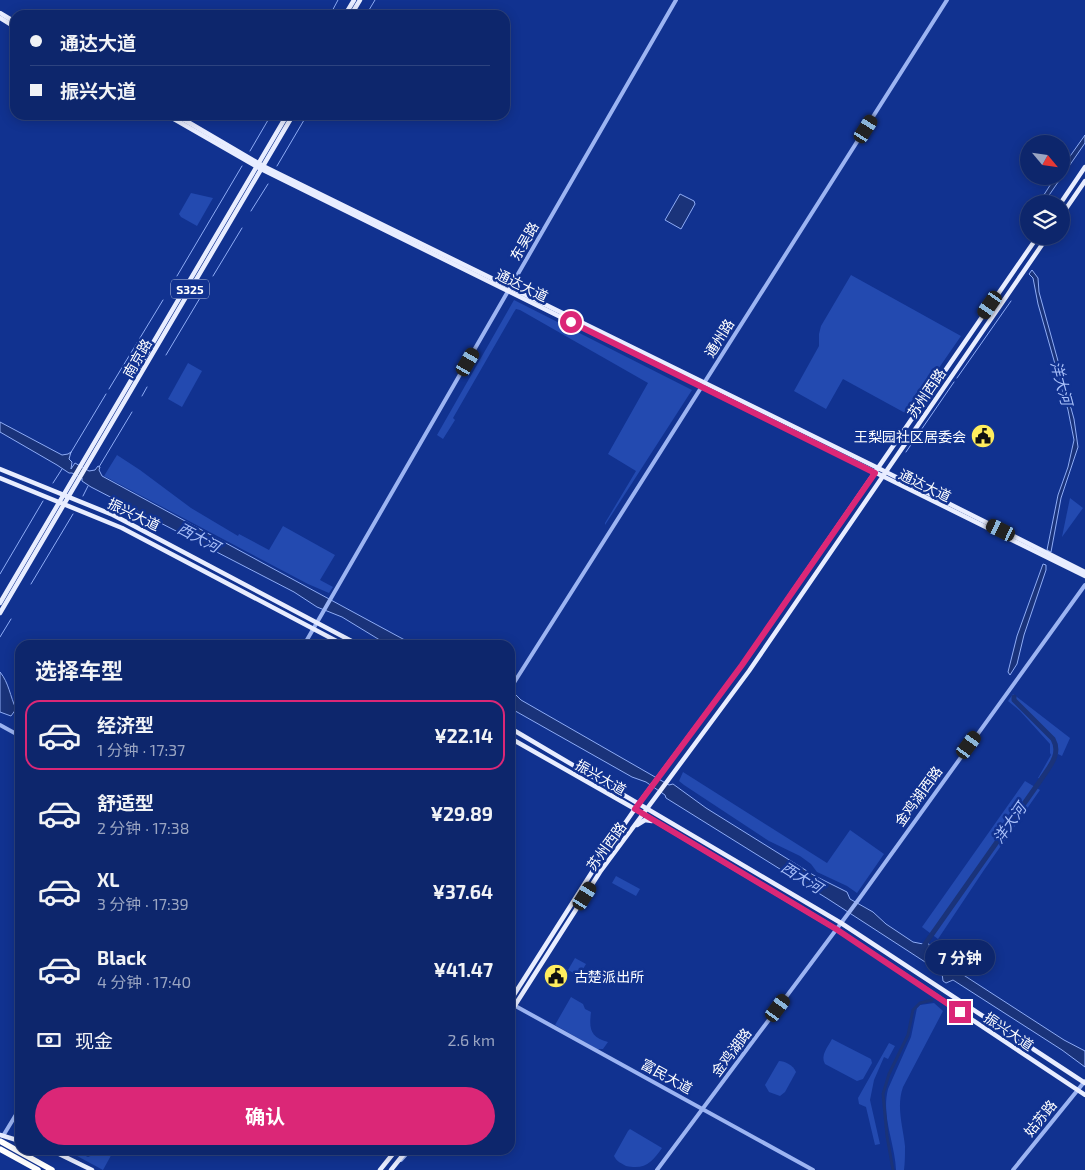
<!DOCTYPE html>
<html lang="zh">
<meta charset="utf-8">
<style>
body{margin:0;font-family:"Exo 2","Noto Sans SC",sans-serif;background:#162e72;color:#f1f3f6;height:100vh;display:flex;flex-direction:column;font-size:19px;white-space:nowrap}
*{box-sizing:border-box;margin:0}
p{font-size:16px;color:#9aa5c2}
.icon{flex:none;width:28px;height:28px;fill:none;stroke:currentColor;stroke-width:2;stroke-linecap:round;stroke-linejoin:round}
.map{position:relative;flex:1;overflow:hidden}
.side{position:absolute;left:15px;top:640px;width:500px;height:515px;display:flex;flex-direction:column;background:#0d266c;border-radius:15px;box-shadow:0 2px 12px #0003,0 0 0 1px #2d437f}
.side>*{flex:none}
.top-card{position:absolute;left:10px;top:10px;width:500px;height:110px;border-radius:15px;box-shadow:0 2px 12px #0003,0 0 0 1px #2d437f;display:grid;align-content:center;height:110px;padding:0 20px;background:#0d266c}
.needle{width:32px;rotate:119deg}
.fabs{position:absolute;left:1020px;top:135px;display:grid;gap:10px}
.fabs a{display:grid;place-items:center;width:50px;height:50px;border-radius:50%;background:#0d266c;box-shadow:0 2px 12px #0003,0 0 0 1px #2d437f;font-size:25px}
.end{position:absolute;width:22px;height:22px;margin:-11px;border:6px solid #db2777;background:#fff;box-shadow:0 0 0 2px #fff}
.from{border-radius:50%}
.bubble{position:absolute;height:35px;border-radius:18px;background:#0d266c;box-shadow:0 2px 12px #0003,0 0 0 1px #2d437f;font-size:16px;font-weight:700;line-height:35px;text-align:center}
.car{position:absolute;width:15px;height:30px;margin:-15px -8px;border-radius:6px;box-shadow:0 0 4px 1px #0007;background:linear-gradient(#222 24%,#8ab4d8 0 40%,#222 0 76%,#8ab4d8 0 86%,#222 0)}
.top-card b{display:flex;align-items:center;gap:18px;height:48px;font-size:19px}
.top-card b+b{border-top:1px solid #2d437f}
.top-card i{width:12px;height:12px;background:#f1f3f6}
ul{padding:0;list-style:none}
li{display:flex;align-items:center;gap:15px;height:70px;margin:0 10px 8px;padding:0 10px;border:2px solid transparent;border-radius:15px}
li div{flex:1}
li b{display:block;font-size:19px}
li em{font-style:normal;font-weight:700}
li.selected{border-color:#db2777}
li>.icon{width:45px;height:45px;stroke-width:1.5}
h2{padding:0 20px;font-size:22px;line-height:60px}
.pay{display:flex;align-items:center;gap:12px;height:55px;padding:0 20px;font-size:19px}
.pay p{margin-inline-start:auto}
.button{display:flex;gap:10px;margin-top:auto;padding:10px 20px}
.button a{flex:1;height:58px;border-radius:30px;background:#db2777;color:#fff;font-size:20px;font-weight:700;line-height:58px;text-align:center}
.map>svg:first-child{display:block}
.green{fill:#234ab0}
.water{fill:#1a337a;stroke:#8eacf6}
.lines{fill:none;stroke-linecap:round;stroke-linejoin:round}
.stream{stroke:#8eacf6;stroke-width:1}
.canal{stroke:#1a337a;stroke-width:3}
.river{stroke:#1a337a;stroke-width:5}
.minor{stroke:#9cb4f2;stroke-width:4}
.major{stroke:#e8edff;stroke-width:4.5}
.highway{stroke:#fff;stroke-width:5.5}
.route{stroke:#db2777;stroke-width:6}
.labels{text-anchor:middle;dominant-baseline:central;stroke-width:5;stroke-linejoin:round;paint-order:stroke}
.shield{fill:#113290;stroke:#b8c2de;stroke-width:1}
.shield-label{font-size:12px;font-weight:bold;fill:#fff}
.street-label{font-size:14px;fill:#fff;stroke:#113290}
.poi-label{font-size:14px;fill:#fff;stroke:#113290;text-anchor:end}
.water-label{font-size:15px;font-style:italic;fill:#a8bff9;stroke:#113290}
</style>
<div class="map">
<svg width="1085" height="1170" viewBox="0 0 1085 1170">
<rect width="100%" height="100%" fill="#113290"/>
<g class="green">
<path d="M191,193L213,198L197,226L181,217L179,214Z"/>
<path d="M851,275L961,336L907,414L843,379L826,409L794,391L819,346V334L821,326Z"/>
<path d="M514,300L692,390L605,525V523L636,471L608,454L648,383L520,310L516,309L514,312L453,418L455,420L443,439L437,435Z"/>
<path d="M188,363L202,371L182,407L168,399Z"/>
<path d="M117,455L140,470L191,508L238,536L239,534L269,550L283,526L335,555L320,580L333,587L329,593L308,584L104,476Z"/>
<path d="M1070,498L1083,508L1062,537Z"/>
<path d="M1013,694L1070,738L1062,756L1058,754L1043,780L1038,778L1051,755L1050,753V744L1020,711L1008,701Z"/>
<path d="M683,772L827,863L850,830L884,854L857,893L847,886L817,872L811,864L800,856L769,841L684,785L679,781Z"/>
<path d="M1025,781L1040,790L984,870L938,939L922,927Z"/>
<path d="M616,876L640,889L636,896L612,883Z"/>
<path d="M575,958L586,964L579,976L568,970Z"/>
<path d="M571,997L583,1004L585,1009L591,1012C589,1029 590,1037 608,1042L603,1049H597L555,1025Z"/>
<path d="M934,1003L943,1011L903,1087C896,1107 903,1126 905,1146C905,1154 905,1162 904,1170H896C895,1143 881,1117 888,1089L911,1037L917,1008L920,1005Z"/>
<path d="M832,1039L871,1059L872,1063L863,1079L857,1081L825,1064C820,1055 828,1047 832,1039Z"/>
<path d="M889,1043L895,1046L888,1059L884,1057L874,1080L870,1100L880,1144L875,1145L866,1107L859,1104L858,1098Z"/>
<path d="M779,1061C785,1061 793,1065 796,1072L785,1092L780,1096L769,1092L765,1085Z"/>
<path d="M630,1129L662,1148C652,1162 646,1170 626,1166C621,1163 617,1162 614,1156L628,1131Z"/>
<path d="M66,1150H72L88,1157L95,1154L88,1150H114L103,1170Z"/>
</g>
<g class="water">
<path d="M1085,135V143L1043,204H1038L1056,176H1061V169Z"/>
<path d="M680,194L694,201L695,204L681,229L665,220Z"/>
<path d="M1032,270L1038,278L1039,292L1074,419L1078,447L1061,498L1051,552L1047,550L1058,495L1068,467L1074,440L1068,410L1038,304L1033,278L1029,274Z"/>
<path d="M0,422L62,455L68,454L71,452L69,459L72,462L71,469L75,463L89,471L95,470L98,466L100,467L99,470L102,476L414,645H388L342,617L317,607L294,592L91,487L82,481V478L72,473H69L57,465L0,432Z"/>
<path d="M1043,564L1046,565V570L1024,635L1017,664L1010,675L1008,672L1017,636Z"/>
<path d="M0,672C9,683 10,696 16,709L11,716L0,712Z"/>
<path d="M510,691L514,693L521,700L669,785L673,784L706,808L815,876L847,892L850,899L873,912L886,924L913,942L923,944L925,942L929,944L931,954L1064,1040L1085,1051V1067L1062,1050L953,980L946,983L943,981L942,973L828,899L666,798L665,795L646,782L632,777L510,708Z"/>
</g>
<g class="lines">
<g class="stream">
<path d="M330,15L338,0"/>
<path d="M366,15L375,0"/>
<path d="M250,151L271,115"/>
<path d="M277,166L307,115"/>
<path d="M251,211L268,184"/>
<path d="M177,276L242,166"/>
<path d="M213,276L242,228"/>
<path d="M166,355L200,298"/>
<path d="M957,378L1011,301"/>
<path d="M109,389L163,300"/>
<path d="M142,396L147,387"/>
<path d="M906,452L954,382"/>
<path d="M70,454L106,394"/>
<path d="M99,467L132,412"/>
<path d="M53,483L62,469"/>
<path d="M83,496L88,486"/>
<path d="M0,574L43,501"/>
<path d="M31,584L73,514"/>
<path d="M0,637L11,619"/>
</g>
<path class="canal" d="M893,1170L887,1136L883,1094L889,1074L908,1035L913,1010L920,1003L932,1000"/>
<path class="river" d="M923,947L1040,781C1048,768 1062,755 1053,739L1014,700V697"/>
<g class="minor">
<path d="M304,645L676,0"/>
<path d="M510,689L947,0"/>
<path d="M0,725L20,736"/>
<path d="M510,1003L813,1170"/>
<path d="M3,1136L20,1108"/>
<path d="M401,1160L410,1150"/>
<path d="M657,1170L859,899L1085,585"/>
<path d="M1013,1170L1085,1081"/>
</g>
<g class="major">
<path d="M0,13L15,22"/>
<path d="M345,15L354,0"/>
<path d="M351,15L360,0"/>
<path d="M0,18L15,27"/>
<path d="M167,115L261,169L1085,576"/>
<path d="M176,115L263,166L878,468L1085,572"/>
<path d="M1060,204L1085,167"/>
<path d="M1061,216L1085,181"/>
<path d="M0,469L113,515L136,527L359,645"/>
<path d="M0,478L122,528L344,645"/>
<path d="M0,603L287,115"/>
<path d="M0,613L293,115"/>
<path d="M510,728L841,923L1085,1083"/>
<path d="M510,738L635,809L836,929L1085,1095"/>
<path d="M637,825L645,820L652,821"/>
<path d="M510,1001L599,861L639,803L742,665L1038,236"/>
<path d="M510,1013L600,872L749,671L1048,236"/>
<path d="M0,1135L20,1141"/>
<path d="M51,1150L92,1170"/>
<path d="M380,1170L396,1150"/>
<path d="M391,1170L407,1150"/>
</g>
<g class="highway">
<path d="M0,1141L52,1170"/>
<path d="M0,1149L38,1170"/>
</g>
</g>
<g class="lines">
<path class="route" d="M571,322L875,473L742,665L635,809L836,929L960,1012"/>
</g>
<defs>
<g id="civic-disc" transform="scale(1.25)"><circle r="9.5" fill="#ffed5e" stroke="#113290"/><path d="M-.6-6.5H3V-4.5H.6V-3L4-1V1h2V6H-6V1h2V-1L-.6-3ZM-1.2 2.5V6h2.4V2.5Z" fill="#111"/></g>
</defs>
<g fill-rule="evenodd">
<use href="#civic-disc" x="983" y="436"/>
<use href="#civic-disc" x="556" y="976"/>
</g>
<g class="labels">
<rect class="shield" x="171" y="279.5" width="38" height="19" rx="4"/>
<g class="shield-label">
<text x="190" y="289">S325</text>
</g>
<g class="street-label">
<text transform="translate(524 241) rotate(-60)">东吴路</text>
<text transform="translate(522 285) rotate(26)">通达大道</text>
<text transform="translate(719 338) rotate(-58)">通州路</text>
<text transform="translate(137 358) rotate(-60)">南京路</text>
<text transform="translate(926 393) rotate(-56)">苏州西路</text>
<text transform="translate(925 485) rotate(26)">通达大道</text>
<text transform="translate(134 514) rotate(26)">振兴大道</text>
<text transform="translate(601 777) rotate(30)">振兴大道</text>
<text transform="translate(918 796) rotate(-54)">金鸡湖西路</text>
<text transform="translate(606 846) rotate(-54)">苏州西路</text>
<text transform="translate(1009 1031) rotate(34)">振兴大道</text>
<text transform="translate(731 1052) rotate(-53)">金鸡湖路</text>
<text transform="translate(667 1076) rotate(29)">富民大道</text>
<text transform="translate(1040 1118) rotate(-51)">姑苏路</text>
</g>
<g class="poi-label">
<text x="966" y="436">王梨园社区居委会</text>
<text x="574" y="976" text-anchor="start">古楚派出所</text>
</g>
<g class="water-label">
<text transform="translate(1062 383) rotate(75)">洋大河</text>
<text transform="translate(199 537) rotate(28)">西大河</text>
<text transform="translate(1009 823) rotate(-55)">洋大河</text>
<text transform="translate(802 877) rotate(32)">西大河</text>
</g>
</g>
</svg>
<div class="fabs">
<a><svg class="needle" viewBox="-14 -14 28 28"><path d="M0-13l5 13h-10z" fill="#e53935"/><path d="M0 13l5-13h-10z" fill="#9aa5c2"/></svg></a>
<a><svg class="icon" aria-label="layers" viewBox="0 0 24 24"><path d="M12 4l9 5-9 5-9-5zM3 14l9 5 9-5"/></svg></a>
</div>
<i class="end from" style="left:571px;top:322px"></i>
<i class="end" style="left:960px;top:1012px"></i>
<div class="bubble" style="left:925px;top:940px;width:70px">7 分钟</div>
<i class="car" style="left:866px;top:129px;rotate:32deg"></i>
<i class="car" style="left:990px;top:305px;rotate:215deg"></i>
<i class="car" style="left:468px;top:362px;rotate:30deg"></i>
<i class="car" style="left:1001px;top:530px;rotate:296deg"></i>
<i class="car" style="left:969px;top:745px;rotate:36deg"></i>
<i class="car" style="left:585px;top:896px;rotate:32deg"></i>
<i class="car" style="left:778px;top:1008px;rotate:36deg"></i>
<div class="top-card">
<b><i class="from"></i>通达大道</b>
<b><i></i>振兴大道</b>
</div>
<section class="side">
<h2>选择车型</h2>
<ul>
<li class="selected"><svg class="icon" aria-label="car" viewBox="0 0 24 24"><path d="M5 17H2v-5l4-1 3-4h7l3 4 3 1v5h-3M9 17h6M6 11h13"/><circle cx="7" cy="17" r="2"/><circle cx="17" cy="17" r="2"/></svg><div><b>经济型</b><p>1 分钟 · 17:37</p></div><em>¥22.14</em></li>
<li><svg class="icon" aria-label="car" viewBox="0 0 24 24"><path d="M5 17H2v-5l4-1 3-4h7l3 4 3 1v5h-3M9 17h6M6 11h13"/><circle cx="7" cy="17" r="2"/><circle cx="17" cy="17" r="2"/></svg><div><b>舒适型</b><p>2 分钟 · 17:38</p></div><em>¥29.89</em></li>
<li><svg class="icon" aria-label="car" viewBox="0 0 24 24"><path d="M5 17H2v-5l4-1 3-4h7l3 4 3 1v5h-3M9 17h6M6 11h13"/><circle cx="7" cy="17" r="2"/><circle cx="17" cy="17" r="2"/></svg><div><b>XL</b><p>3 分钟 · 17:39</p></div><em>¥37.64</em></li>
<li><svg class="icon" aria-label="car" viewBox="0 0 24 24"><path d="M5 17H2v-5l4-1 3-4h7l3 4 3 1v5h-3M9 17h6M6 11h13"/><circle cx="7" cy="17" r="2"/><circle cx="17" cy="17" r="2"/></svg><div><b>Black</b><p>4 分钟 · 17:40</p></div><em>¥41.47</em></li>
</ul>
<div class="pay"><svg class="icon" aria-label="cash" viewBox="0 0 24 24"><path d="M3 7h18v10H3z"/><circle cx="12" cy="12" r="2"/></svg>现金<p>2.6 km</p></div>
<div class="button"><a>确认</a></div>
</section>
</div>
